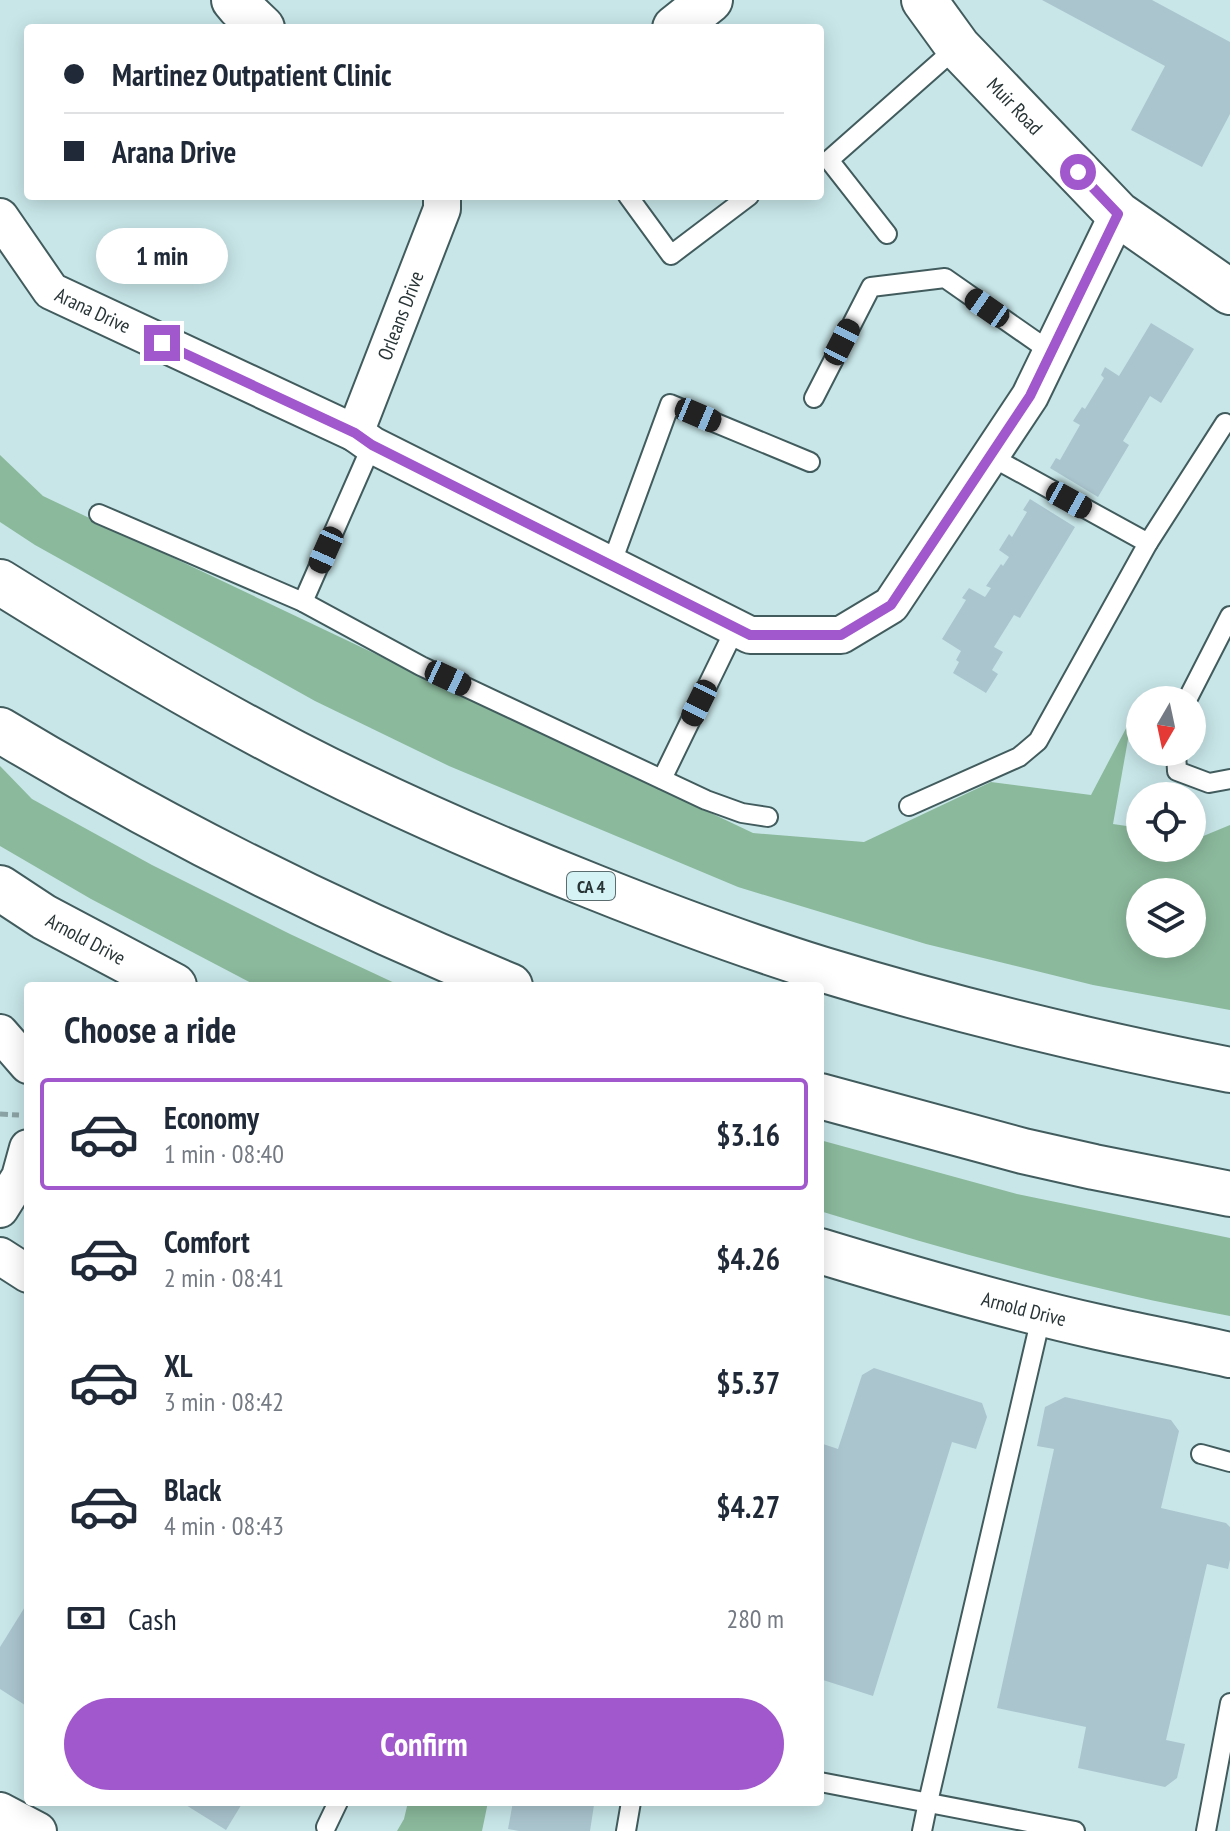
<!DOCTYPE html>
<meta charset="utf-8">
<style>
body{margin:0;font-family:"PT Sans Narrow",sans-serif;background:#f6f6f7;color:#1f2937;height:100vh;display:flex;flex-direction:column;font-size:30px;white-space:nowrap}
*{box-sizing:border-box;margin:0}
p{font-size:26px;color:#747a83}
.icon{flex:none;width:44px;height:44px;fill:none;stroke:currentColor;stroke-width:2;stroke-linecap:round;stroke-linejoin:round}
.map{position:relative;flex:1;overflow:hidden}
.details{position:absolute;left:24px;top:982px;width:800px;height:824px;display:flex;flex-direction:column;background:#fff;border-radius:8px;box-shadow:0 4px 20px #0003}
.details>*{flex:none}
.banner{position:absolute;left:24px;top:24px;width:800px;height:176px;border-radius:8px;box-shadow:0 4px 20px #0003;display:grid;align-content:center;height:176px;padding:0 40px;background:#fff}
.needle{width:52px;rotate:189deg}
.tools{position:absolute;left:1126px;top:686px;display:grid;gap:16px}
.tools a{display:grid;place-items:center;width:80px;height:80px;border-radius:50%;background:#fff;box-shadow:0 4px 20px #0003;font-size:40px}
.end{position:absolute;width:36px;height:36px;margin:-18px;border:10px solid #a058cc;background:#fff;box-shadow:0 0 0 4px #fff}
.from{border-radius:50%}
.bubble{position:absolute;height:56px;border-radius:28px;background:#fff;box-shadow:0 4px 20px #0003;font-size:26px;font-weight:800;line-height:56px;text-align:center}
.car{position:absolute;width:24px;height:48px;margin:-24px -12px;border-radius:10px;box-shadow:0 0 6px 2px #0007;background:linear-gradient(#222 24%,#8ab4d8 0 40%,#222 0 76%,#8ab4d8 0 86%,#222 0)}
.banner b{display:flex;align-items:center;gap:28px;height:76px;font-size:30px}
.banner b+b{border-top:2px solid #e0e1e3}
.banner i{width:20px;height:20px;background:#1f2937}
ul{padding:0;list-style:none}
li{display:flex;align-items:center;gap:24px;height:112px;margin:0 16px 12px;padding:0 24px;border:4px solid transparent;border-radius:8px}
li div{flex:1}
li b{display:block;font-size:30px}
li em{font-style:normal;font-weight:800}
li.on{border-color:#a058cc}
li>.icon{width:72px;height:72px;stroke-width:1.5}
h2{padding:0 40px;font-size:36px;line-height:96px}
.pay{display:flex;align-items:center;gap:20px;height:88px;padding:0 40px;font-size:30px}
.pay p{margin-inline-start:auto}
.cta{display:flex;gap:16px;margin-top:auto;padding:16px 40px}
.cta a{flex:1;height:92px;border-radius:48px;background:#a058cc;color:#fff;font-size:32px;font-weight:800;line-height:92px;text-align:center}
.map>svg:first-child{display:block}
.green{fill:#8bb99c;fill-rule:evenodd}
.building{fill:#abc5cf}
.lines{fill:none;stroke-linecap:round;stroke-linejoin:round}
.lane-casing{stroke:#425c5e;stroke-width:22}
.street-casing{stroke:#425c5e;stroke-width:40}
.secondary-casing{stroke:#425c5e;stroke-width:48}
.highway-casing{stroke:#425c5e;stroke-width:48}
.path{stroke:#8ba2a4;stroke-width:5;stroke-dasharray:8 4;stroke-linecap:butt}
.lane{stroke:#fff;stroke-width:18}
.street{stroke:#fff;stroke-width:36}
.secondary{stroke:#fff;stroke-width:44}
.highway{stroke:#fff;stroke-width:44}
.route{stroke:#a058cc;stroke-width:10}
.labels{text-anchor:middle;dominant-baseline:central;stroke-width:8;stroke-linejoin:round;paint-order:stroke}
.shield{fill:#d5f3f5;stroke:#5c6d6f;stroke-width:2}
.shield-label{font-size:18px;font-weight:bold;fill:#283435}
.street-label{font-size:20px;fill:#283435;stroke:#d5f3f5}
</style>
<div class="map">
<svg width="1230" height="1831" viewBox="0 0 1230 1831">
<rect width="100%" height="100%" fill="#c8e6e8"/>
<g class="green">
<path d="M0,455L43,496L753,833L864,842L991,782L1091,795L1132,717L1113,824L1140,828V848H1192V836L1201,837L1230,825V1010L1093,985L926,944L738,887L449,766L315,701L35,545L0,522ZM1140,892H1192V944H1140Z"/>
<path d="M0,766L32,799L152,865L290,934L401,986H257L91,899L0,846Z"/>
<path d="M820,1140L1017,1194L1230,1238V1316C1091,1290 955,1253 820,1211Z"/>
<path d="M408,1802H488L482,1831H397L404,1819Z"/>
</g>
<g class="building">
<path d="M1042,0H1152L1230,42V114L1202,167L1131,130L1165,66Z"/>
<path d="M1151,323L1194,349L1161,403L1150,396L1123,441L1129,445L1098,497L1050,468L1056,458L1060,460L1080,425L1073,421L1082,407L1085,409L1104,378L1101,375L1105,367L1119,376Z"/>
<path d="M1030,499L1075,527L1020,618L1014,615L994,647L1003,652L992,670L998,674L986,693L953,673L959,662L956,660L961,651L942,639L966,600L962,598L969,588L985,597L991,588L986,586L1001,564L1003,566L1009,557L999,550L1009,534L1012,537L1027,512L1023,510Z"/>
<path d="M874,1368L982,1403L987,1417L976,1449L952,1442L873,1696L820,1679V1443L838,1449L862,1375Z"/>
<path d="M1065,1397L1171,1420L1179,1431L1161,1508L1226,1523L1230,1527V1560L1228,1569L1207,1564L1166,1740L1185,1744L1177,1778L1165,1787L1078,1768L1086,1727L997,1708L1054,1449L1037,1446L1045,1407Z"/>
<path d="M28,1602V1707L0,1689V1647Z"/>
<path d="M181,1802H243L226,1830Z"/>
<path d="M513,1802H579L594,1805L590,1831H519L508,1829Z"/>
</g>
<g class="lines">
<g class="lane-casing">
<g id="lane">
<path d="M628,196L671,255L749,196"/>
<path d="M887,234L829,160L957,47"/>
<path d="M814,398L871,287L945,278L1051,352"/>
<path d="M990,456L1148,543"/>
<path d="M99,514L303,602L421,666L706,800L742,813L768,817"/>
<path d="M611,565L670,404L810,462"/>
<path d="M303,602L372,445"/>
<path d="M1187,700L1230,616"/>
<path d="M1176,752L1177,771L1209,783L1230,779"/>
<path d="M662,779L736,627"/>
<path d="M909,806L1019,757L1038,741L1148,543L1225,423"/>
<path d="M1201,1454L1230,1462"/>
<path d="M820,1782L1075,1831"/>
<path d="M326,1827L338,1802"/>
<path d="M626,1831L631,1802"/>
<path d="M922,1831L928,1802L1042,1313"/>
<path d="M1206,1831L1230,1703"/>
</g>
</g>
<g class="street-casing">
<g id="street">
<path id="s1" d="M0,217L51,291L355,433L372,445L750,635H841L891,605L1030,396L1118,214"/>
<path id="s2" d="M355,433L442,209V196"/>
<path d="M0,1033L28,1065"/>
<path d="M0,1209L20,1177L28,1148"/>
<path d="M0,1256L28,1274"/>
<path d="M0,1811L38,1831"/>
</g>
</g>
<g class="secondary-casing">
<g id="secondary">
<path d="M234,0L239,6L262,28"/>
<path id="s3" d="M924,0L958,47L1118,214L1230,292"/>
<path d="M675,28L710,0"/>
<path id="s4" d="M0,888L44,917L174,986"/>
<path id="s5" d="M820,1251C912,1279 1004,1306 1098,1327C1142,1337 1186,1345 1230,1355"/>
</g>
</g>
<g class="highway-casing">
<g id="highway">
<path d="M0,582C96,642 194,701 295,753C392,803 493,847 594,887C669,917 744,945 821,969C955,1010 1092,1043 1230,1070"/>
<path d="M0,730C163,828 334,914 510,986"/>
<path d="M820,1096L1023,1151L1094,1167L1230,1194"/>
</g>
</g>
<path class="path" d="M0,1114L19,1115"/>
<use href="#lane" class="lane"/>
<use href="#street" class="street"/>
<use href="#secondary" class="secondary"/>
<use href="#highway" class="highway"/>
</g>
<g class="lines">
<path class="route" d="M162,343L355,433L372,445L750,635H841L891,605L1030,396L1118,214L1078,172"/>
</g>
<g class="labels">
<rect class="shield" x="567" y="872" width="48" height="28" rx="6"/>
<g class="shield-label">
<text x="591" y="886">CA 4</text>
</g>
<g class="street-label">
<text stroke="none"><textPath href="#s3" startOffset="140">Muir Road</textPath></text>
<text stroke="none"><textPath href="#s1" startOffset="136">Arana Drive</textPath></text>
<text stroke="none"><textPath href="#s2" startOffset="126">Orleans Drive</textPath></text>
<text stroke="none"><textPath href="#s4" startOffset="100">Arnold Drive</textPath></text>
<text stroke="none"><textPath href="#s5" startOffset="212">Arnold Drive</textPath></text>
</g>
</g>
</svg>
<div class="tools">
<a><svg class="needle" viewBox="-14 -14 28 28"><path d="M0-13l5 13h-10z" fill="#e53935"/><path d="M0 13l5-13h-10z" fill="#747a83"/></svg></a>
<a><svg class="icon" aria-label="locate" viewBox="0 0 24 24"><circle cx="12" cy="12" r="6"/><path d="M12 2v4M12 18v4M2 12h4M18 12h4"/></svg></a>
<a><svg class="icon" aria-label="layers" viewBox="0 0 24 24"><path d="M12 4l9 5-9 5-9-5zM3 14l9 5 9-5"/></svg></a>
</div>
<i class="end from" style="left:1078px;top:172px"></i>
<i class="end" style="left:162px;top:343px"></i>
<div class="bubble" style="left:96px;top:228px;width:132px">1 min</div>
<i class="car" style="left:987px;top:308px;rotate:305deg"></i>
<i class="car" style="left:842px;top:342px;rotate:27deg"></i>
<i class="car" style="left:698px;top:415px;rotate:113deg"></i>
<i class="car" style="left:1069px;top:500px;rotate:119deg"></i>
<i class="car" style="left:326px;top:550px;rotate:204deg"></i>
<i class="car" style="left:448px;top:678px;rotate:115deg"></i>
<i class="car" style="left:699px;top:703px;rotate:206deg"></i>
<div class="banner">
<b><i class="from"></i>Martinez Outpatient Clinic</b>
<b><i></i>Arana Drive</b>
</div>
<section class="details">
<h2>Choose a ride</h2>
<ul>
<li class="on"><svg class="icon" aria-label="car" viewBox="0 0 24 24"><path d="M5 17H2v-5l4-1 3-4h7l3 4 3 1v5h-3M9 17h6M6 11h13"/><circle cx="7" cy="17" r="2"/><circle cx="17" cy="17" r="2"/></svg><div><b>Economy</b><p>1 min · 08:40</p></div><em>$3.16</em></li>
<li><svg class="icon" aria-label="car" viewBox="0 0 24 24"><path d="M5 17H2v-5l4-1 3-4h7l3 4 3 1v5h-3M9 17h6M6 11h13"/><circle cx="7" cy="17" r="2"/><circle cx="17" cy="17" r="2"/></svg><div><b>Comfort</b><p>2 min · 08:41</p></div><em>$4.26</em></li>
<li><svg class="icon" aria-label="car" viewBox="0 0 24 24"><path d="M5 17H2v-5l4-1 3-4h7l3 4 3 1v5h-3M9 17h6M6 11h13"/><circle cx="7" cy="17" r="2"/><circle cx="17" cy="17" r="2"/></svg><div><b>XL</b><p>3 min · 08:42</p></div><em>$5.37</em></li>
<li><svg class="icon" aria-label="car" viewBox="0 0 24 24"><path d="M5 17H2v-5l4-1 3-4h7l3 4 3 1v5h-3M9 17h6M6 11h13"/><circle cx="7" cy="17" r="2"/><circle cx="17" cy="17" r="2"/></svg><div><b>Black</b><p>4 min · 08:43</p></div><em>$4.27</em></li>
</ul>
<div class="pay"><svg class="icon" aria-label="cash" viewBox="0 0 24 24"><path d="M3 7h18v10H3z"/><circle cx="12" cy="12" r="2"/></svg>Cash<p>280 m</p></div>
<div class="cta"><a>Confirm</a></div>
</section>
</div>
